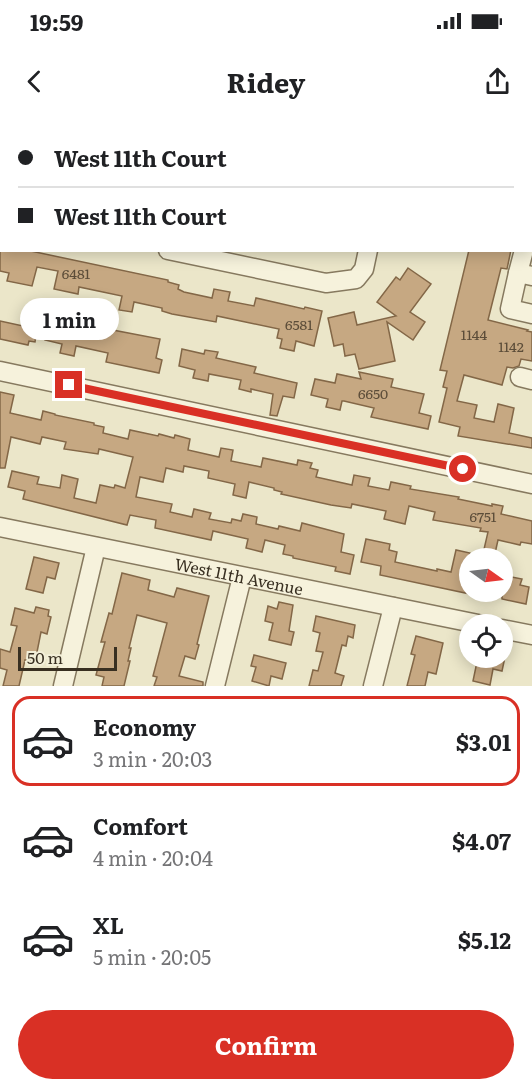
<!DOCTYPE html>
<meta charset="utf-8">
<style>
body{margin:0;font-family:Literata,serif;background:#f2f2f2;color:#202124;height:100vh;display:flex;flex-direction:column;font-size:22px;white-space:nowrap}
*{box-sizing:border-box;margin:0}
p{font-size:20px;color:#757577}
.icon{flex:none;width:33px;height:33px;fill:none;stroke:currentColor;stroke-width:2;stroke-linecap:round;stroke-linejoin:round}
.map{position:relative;height:566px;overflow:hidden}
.sheet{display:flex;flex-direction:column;background:#fff;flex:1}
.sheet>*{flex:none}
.top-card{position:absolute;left:0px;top:0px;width:532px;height:132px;box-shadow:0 3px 15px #0003;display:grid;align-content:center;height:132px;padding:0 18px;background:#fff}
.needle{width:39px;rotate:104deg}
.fabs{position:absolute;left:459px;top:428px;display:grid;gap:12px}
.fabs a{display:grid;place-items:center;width:54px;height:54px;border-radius:50%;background:#fff;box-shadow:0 3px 15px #0003;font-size:30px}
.scale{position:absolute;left:18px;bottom:15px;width:99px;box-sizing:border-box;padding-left:6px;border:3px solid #382f21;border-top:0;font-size:16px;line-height:21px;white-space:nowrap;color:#382f21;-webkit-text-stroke:4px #f3efd8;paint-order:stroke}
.end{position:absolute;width:27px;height:27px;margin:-14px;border:8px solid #d93025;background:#fff;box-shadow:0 0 0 3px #fff}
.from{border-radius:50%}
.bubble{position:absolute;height:42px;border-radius:21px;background:#fff;box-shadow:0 3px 15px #0003;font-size:20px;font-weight:700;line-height:42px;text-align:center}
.top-card b{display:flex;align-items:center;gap:21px;height:57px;font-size:22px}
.top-card b+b{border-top:2px solid #e0e0e0}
.top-card i{width:15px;height:15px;background:#202124}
ul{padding:10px 0 0;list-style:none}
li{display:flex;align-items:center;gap:18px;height:90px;margin:0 12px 9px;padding:0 6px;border:3px solid transparent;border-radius:18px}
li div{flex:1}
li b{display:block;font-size:22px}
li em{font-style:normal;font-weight:700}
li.current{border-color:#d93025}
li>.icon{width:54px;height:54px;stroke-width:1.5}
.cta{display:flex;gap:12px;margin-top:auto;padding:12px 18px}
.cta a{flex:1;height:69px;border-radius:36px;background:#d93025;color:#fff;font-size:24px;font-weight:700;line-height:69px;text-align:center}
.status{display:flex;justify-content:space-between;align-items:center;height:42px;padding:0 30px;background:#fff;direction:ltr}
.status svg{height:16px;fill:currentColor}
header{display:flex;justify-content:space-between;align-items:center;height:78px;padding:0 18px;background:#fff;font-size:27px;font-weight:700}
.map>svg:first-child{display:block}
.building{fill:#c6a882;stroke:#836747;stroke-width:1.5}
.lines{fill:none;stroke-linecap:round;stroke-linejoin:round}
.minor-casing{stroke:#86795f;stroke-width:21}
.major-casing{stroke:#544733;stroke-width:26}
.minor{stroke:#f6f2dc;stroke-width:18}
.major{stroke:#eadea5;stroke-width:22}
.route{stroke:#d93025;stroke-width:8}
.labels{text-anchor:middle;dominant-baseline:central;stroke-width:5;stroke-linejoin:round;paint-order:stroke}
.number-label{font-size:14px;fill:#5c4d39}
.street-label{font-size:16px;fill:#382f21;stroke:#f3efd8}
</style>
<div class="status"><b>19:59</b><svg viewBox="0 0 49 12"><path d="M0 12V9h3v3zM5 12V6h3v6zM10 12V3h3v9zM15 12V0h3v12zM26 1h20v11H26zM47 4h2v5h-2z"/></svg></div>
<header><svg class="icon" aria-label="back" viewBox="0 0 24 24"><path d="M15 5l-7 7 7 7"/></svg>Ridey<svg class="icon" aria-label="share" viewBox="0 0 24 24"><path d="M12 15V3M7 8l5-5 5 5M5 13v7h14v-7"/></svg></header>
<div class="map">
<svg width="532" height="566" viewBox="0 0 532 566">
<rect width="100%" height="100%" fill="#ebe6c9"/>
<g class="building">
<path d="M0,130H26L168,160V162L179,165L178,169L184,172L212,178L214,169L230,172L228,181L254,186L256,178L304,189L305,187L322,191L314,226L296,221L294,231L280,228L282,219L277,218L279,209L217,196L216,202L172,194L162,191V188L134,182L132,192L119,190L122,176L79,167L78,174L54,169L58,151L37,147L32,166L7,161L9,153L0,151Z"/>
<path d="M469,130H511L507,149L501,148L488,200L528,210L527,211L532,212V241L521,239L519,246L513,248L507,247L502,265L464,255L457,281L477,285L474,298L494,302L498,284L514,288L509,313L532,318V328L458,316L460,307L439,302L447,268L443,267L447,251L440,250Z"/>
<path d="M408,148L431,164L410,192L425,202L413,220L387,202L395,241L359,249L355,234L345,236L343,224L334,226L328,198L354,192L357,205L396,196L377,182L396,157L400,160Z"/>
<path d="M0,201L37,209L35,222L29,221L28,225L0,219Z"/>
<path d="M49,204L101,215L102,208L160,219L156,238L162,240L159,253L106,242L108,233L76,226L74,236L60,233L62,224L45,220Z"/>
<path d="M182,229L204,234L205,230L218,232L216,238L256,247L254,253L297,263L294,278L283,276L277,296L270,295L273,274L251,269V272L239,269L241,260L209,254L208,261L193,258L195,250L179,246Z"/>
<path d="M359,252L393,259L391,267L424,274L419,293L431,296L428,309L371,297L374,288L344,281H342L340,290L326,287L328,279L311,275L315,259L335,263L337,254L361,259Z"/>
<path d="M0,272L14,275L10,293L41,300L43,291L55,294V295L94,303V305L104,307L103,313L128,319L130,310L158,316L159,314L174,318L175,315L190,319L188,330L219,337L221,328L233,330L231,341L261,347L263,338L297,345L298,340L312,343L310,348L318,350L316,357L352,365L354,355L370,358L368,366L389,370L391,362L411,366L410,369L459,377L458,379L492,386V384L503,386L501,394L532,401V424L521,422L520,425L498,420L494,438H482L488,412L480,411L481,408L433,400L435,392L409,386L405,404L384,399L386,391L352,384L351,388L331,385L281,374L282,372L274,370V368L249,362L246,378L233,375L235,364L208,358L209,351L184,346L183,352L166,348L163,362L140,357L136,377L172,384L170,392L192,397L194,389L211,393L209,399L231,403L232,399L241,401L243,394L257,397L256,404L278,409L279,406L300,411L302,403L344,414L341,432L354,435L350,454L335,451L336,447L293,438V436L283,434L285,425L265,420L262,432L246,428L248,419L213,411L211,420L155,408L156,400L130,395L127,405L23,379L25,371L8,367L12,351L39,357L37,364L60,368L62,355L78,359L74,378L96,383L100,365L114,368L115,365L125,368L133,337L99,329L98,334L64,329L66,322L42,317L40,324L11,317L5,348H0Z"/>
<path d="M366,419L390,424L389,430L397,432L395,442L437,451V449L451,452L456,430L470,433V474L380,455L381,446L361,442Z"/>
<path d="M34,437L59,443L55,459L47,457L43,473L26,469Z"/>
<path d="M122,453L150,460L148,470L174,477L177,468L209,476L197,524L199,525L195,539L185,536L179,556L203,562V566H154L157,557L153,556L167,503L137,495L129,528H131L128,541H130L124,566H102L104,557L96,555L105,522H101L109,493L112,494Z"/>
<path d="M502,455L522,459L520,465L529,467L526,484L502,479Z"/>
<path d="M279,482L293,485L289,511L294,512L291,525L269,520L273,503L265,501L268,486L277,489Z"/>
<path d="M36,487L49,490L48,496L51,497L47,514L41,512L35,542L25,540L19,566H3L7,550L0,548V529L10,532L17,506L11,505L15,488L34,493Z"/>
<path d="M316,496L355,505L353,518L348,516L346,526L342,525L335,553L344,556L341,566H309L313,550L318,551L323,532L316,531L320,513L313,511Z"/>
<path d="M416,516L443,523L436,554L428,552L425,566H407L415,535L411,534Z"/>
<path d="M254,535L286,543L282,559L271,556L269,566L252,561L256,547L251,546Z"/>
<path d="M478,537H505L502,551L493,549L490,565L473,561Z"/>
</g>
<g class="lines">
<g class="minor-casing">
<g id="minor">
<path d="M400,2V0"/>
<path d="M507,2V0"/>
<path d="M0,96H2"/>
<path d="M531,98L532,94"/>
<path d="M168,130L326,163L356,159L364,149L368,130"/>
<path d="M524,130L518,153L532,156"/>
<path d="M518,153L510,189L532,194"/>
<path d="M0,251L532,364"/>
<path d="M520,257L532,260"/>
<path id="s1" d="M0,407L478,504"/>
<path d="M502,509L532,515"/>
<path d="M63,566L96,427"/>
<path d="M215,566L242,457"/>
<path d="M373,566L393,487"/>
</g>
</g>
<g class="major-casing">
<g id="major">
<path d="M323,0L330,2"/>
<path d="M531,43H532"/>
</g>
</g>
<use href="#minor" class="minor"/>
<use href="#major" class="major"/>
</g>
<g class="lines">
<path class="route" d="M69,265L463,349"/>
</g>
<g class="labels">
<g class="number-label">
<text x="76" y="153">6481</text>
<text x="299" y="204">6581</text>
<text x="474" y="214">1144</text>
<text x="511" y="226">1142</text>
<text x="373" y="273">6650</text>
<text x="483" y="396">6751</text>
</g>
<g class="street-label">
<text stroke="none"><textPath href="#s1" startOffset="244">West 11th Avenue</textPath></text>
</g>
</g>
</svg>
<div class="fabs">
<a><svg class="needle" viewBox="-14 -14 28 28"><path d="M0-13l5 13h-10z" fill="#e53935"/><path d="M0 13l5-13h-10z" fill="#757577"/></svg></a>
<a><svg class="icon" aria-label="locate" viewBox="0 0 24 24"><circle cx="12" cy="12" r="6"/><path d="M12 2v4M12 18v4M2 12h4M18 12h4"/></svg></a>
</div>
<div class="scale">50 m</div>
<i class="end from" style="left:463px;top:349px"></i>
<i class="end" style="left:69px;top:265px"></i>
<div class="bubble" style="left:20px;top:178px;width:99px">1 min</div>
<div class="top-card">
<b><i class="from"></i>West 11th Court</b>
<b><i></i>West 11th Court</b>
</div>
</div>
<section class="sheet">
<ul>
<li class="current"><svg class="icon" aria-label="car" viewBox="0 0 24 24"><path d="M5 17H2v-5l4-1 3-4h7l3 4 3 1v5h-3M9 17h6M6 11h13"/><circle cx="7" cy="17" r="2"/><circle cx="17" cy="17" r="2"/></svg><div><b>Economy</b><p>3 min · 20:03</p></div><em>$3.01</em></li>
<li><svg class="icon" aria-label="car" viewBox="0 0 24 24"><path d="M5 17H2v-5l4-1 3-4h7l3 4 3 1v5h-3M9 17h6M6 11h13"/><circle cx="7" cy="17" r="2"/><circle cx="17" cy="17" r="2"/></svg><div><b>Comfort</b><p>4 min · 20:04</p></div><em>$4.07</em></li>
<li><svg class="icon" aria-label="car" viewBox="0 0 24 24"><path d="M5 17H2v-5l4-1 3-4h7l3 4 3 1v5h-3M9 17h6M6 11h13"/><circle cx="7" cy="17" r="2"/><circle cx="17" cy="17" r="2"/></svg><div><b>XL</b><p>5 min · 20:05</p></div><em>$5.12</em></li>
</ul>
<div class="cta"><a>Confirm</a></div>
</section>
